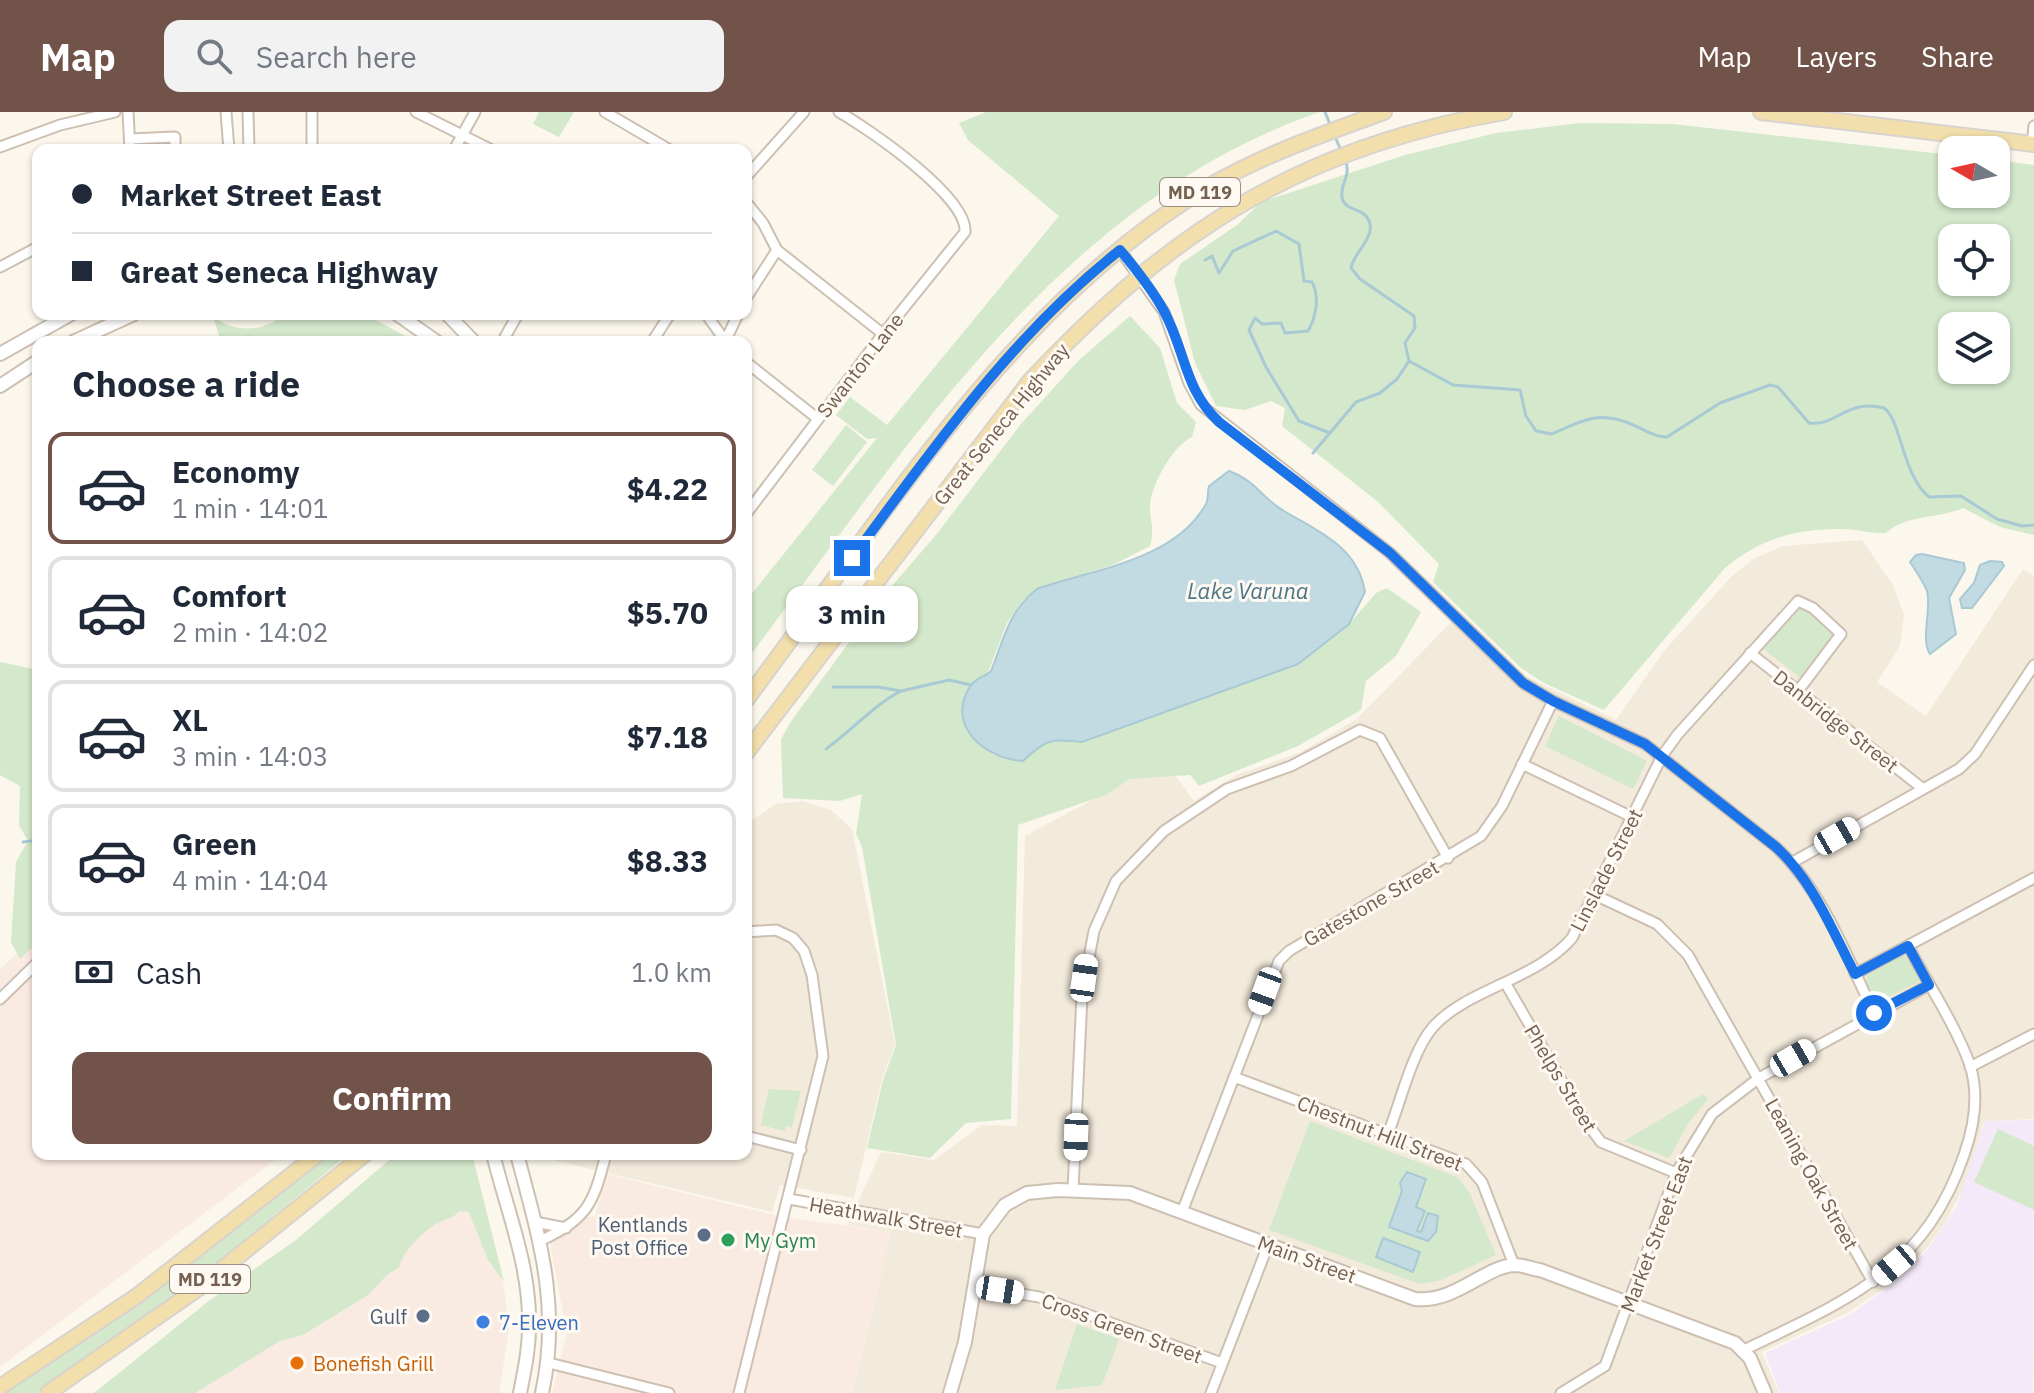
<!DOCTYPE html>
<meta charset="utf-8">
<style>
body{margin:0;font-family:"IBM Plex Sans",sans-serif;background:#f2f2f3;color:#1f2937;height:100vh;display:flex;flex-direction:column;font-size:30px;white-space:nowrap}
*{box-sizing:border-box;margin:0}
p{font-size:26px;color:#747a83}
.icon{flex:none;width:44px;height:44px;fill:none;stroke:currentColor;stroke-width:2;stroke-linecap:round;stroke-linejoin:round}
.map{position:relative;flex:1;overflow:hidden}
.panel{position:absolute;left:32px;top:224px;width:720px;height:824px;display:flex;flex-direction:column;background:#fff;border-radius:16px;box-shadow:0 2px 6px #0004}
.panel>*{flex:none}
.guide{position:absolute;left:32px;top:32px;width:720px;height:176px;border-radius:16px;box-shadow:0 2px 6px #0004;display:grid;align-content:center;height:176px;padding:0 40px;background:#fff}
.needle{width:52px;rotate:279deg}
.tools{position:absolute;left:1938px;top:24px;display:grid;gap:16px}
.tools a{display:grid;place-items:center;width:72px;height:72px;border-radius:16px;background:#fff;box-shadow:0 2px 6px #0004;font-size:40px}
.end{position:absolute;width:36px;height:36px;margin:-18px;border:10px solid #1a73e8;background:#fff;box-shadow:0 0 0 4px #fff}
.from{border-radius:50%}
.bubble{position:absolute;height:56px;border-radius:16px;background:#fff;box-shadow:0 2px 6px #0004;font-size:26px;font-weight:700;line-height:56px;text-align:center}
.car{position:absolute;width:24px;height:48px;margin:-24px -12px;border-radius:10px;box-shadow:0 0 6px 2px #0007;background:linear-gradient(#fff 24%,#345 0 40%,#fff 0 76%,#345 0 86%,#fff 0)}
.guide b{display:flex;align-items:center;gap:28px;height:76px;font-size:30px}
.guide b+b{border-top:2px solid #e0e1e3}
.guide i{width:20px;height:20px;background:#1f2937}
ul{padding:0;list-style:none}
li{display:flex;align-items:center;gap:24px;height:112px;margin:0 16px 12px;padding:0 24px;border:4px solid #e0e1e3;border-radius:16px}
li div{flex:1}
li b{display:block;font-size:30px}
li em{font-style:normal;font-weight:700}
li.active{border-color:#725349}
li>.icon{width:72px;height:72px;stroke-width:1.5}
h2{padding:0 40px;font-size:36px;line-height:96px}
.pay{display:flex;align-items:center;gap:20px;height:88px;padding:0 40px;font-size:30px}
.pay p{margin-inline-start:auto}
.button{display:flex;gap:16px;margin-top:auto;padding:16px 40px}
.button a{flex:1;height:92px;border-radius:16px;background:#725349;color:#fff;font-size:32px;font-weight:700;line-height:92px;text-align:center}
header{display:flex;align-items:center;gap:48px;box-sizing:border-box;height:112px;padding:0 40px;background:#725349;color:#fff}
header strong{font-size:38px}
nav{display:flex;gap:44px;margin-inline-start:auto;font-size:28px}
.search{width:560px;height:72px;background:#f2f2f3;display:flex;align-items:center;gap:20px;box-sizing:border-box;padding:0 28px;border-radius:16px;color:#747a83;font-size:30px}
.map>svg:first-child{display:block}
.residential{fill:#f2eadb}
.commercial{fill:#faebe2}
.education{fill:#f4e9f8}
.green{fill:#d4e8cb;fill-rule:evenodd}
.water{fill:#c2dbe3;stroke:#a9c9d4;stroke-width:2}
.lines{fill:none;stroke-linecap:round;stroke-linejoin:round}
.stream{stroke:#a9c9d4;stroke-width:3}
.minor-casing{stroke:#cdc0b3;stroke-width:13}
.tertiary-casing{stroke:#cdc0b3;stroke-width:16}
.primary-casing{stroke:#d8d3ce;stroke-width:18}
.minor{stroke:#fff;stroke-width:9}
.tertiary{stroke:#fff;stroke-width:12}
.primary{stroke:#f2dfac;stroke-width:14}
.route{stroke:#1a73e8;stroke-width:10}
.service-dot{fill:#5c6f8a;stroke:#fefaf3;stroke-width:3}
.leisure-dot{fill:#2e9e5b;stroke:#fefaf3;stroke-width:3}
.shop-dot{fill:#3f7fe0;stroke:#fefaf3;stroke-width:3}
.food-dot{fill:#e8710a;stroke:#fefaf3;stroke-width:3}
.labels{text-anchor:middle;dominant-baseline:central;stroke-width:6;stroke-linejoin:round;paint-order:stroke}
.shield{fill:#fefaf3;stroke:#9e8f82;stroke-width:2}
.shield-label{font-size:18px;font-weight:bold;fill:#756151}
.street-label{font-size:20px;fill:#756151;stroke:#fefaf3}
.service-label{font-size:20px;fill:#4e5e75;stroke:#fefaf3;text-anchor:end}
.leisure-label{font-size:20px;fill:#27864d;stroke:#fefaf3;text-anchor:start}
.shop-label{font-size:20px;fill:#366cbe;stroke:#fefaf3;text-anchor:start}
.food-label{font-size:20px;fill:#c56008;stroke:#fefaf3;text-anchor:start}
.water-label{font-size:22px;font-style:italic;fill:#4c7585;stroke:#fefaf3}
</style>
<header>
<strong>Map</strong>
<div class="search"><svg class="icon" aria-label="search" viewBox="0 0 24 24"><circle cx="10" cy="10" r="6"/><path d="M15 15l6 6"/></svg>Search here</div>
<nav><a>Map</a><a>Layers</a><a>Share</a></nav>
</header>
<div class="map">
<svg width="2034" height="1281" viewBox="0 0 2034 1281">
<rect width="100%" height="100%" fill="#fbf7ec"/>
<g class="residential">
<path d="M1862,428L1893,473L1904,503L1900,534L1877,570L1926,604L2023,457L2034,464V1007L1984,1009L1966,1071L1945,1111L1927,1136L1888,1174L1847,1201L1762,1240L1779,1281H853L891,1120L847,1113L881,1040L934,1048L982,1013L1017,1014L1025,724L1165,649L1194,689L1236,663L1299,641L1357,607L1459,502L1521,562L1616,608L1664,539L1731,465L1755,446L1783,434Z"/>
<path d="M803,689L831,698L852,717L895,932L882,967L854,1086L780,1073L772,1100L549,1047L548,1042H746V712L776,692Z"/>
</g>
<g class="commercial">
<path d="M38,823V1042H283L0,1255V857Z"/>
<path d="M409,1042L488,1114L505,1181L509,1218L499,1281H98Z"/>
<path d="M607,1062L778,1104L891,1120L853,1281H552L567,1221L546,1111L595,1104Z"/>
</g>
<path class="education" d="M2034,1008L2033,1281H1780L1765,1241L1851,1202L1894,1171L1928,1137L1957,1094L1985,1009Z"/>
<g class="green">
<path d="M539,0H574L559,25L533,12Z"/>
<path d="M986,0H1320C1059,89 904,340 746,549V489L877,326L867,327L836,303L850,285L887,313L1059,104L968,28L959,11Z"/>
<path d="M1580,11L1673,12L1952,43V82H1996V48L2034,53V423L2000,415L1963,396C1938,407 1906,402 1886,421C1871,422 1857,417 1842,417C1794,417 1762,426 1725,456L1604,598L1544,571L1521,556L1433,470L1439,452L1377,389L1282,314L1285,296L1271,289L1245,298L1216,294L1195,251L1174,168L1180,152L1237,113L1261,90L1405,43L1496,21ZM1996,126V170H1952V126ZM1952,214H1996V258H1952Z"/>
<path d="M285,202H365L416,230H221L213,204C235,222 264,220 285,202Z"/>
<path d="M1130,204L1160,236L1177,291L1196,310L1192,325C1174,333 1150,373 1150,395C1150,411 1155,416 1150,434L1115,452L1037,477L1023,488L1007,511L987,563L992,642L1023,649L1041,631L1053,628L1082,629L1115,619L1349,512L1376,481L1387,476L1421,500L1396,544L1366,569L1361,598L1298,634L1199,674L1190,663L1130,667L1106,683L1018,713L1011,1007L966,1011L930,1046L867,1036L883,968L896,933L862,735L856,722L862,682L840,689L783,686L781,627L792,608L884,483L936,423L1021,312L1079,248Z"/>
<path d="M846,313L867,330L833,374L812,358Z"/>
<path d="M1798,494H1807L1834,520L1832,529L1801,566L1761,535Z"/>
<path d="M0,550L38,558V830L20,847L11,830L16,750L28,729L19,713L20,674L0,663Z"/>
<path d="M1559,604L1647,649L1633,677L1545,634Z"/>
<path d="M1904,843L1919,864V870L1878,890L1867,871V864Z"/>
<path d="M769,977L801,979L792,1015L786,1014L785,1019L761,1013Z"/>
<path d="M1703,982L1708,987L1687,1013L1669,1046L1624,1029Z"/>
<path d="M1310,1009L1457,1065L1469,1080L1496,1143L1441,1168L1420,1172L1269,1118Z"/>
<path d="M1998,1017L2034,1034V1098L1974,1070Z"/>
<path d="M328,1042H349L271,1106L272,1111L184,1179L37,1281H2L178,1161Z"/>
<path d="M396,1042H472L504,1170L488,1148L469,1100L460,1099C452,1107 447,1106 438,1111C422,1120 403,1139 399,1156L388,1162L368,1183L303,1223L280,1229L195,1281H94L210,1188L296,1128Z"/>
<path d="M1077,1212L1119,1227L1102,1273L1055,1278Z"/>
</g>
<g class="water">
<path d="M1229,359C1258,370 1260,385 1284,399C1319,420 1358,435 1365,480L1349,512L1298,552L1082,630C1049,627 1047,627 1023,649C985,647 944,613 971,573C977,565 985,565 991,559C1004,527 1008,500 1037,477C1093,457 1174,449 1206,392C1209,386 1207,380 1209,374Z"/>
<path d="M1922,442L1964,451L1965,458L1949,486L1956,522L1930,542C1920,527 1932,498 1927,479C1923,469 1916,459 1910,450L1916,443Z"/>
<path d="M1990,449L2002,450L2004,454L1972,496H1962L1960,487L1974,471L1980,453Z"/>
<path d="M1407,1060L1426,1067L1416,1095L1425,1099L1417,1119L1421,1120L1428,1101L1438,1104L1436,1120L1428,1129L1389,1115L1402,1079L1400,1071Z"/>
<path d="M1383,1126L1420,1140L1413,1160L1376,1145Z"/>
</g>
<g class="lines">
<g class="stream">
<path d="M1325,0L1331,15"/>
<path d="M1334,22L1342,41"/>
<path d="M1345,48C1352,63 1340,71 1342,85C1344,98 1359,96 1366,104C1381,122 1353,140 1351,156L1360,167L1414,204L1415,216L1405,231L1409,249L1453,273L1520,278L1526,304L1536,319L1552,322C1581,309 1598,298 1631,312C1643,317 1654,325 1667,325L1720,291L1770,273L1778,275L1809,311C1836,315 1847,286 1884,296C1901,307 1902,363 1929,385L1961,384L1997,407L2022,414L2034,413"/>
<path d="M1205,148L1212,144L1219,161L1233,139L1276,119L1299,132L1304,169L1312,170C1320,185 1316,205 1308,219L1285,221L1281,211L1262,212L1255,206L1249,218L1266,255L1299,309L1330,321"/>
<path d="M1313,341L1356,290L1380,281L1397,267L1409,249"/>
<path d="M833,575H878L901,579L949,568L971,573"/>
<path d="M826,637C853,618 872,594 901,579"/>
<path d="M23,730L38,728"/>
</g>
<g class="minor-casing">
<g id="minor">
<path d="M128,0L130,38"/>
<path d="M226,0L229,38"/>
<path d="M248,0L249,38"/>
<path d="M416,0L492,38"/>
<path d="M605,0L670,38"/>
<path d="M130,27L175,25V38"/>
<path d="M2032,32L2034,14"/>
<path d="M0,35L60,13L115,0"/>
<path d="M312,38V0"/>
<path d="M454,38L475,0"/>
<path d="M746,65L804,0"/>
<path d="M746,90L763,111L777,138L883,222"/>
<path d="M1120,138L1164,200L1189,271L1201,293L1390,441L1523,571L1553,589L1645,632L1776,735C1822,778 1847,845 1874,901"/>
<path d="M0,155L38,135"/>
<path d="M746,186L777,138"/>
<path d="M706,202L726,230"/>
<path d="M505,225L518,202"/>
<path d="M652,230L670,202"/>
<path d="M725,230L738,202"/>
<path d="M746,250L818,307"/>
<path d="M746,402L883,222L965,120C968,85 869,17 839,0"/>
<path d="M1750,541L1922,676"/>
<path d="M1522,652L1632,705"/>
<path d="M1793,750L1959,657L1975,642L2034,553"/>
<path d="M1595,783L1657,812L1688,843L1873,1170"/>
<path d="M1855,862L2034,766"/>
<path d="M1506,872L1583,1006L1601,1030L1676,1061"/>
<path d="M0,887L38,850"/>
<path d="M1970,955L2034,922"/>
<path d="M1234,965L1466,1052L1482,1070L1514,1153"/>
<path d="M1388,1022C1400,992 1412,939 1433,915C1467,877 1536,868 1572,826L1662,644L1678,622L1798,489L1813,496L1841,522L1798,579"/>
<path d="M746,1024L801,1038"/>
<path d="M1073,1078L1082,883L1094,819L1116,769L1164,719L1227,677L1291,654L1360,618L1380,626L1448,746"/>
<path d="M789,1087L983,1122"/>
<path d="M1182,1100L1279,849L1289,839L1481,724L1502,694L1553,589"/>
<path d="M535,1110L566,1116"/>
<path d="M540,1129C588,1106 593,1093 606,1042"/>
<path d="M974,1174L1039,1185L1222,1251"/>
<path d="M1744,1238C1847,1188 1924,1159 1964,1043C1974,1015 1979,982 1970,953C1955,912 1928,872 1908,834"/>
<path d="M549,1251L669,1281"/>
<path d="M739,1281L823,944L812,863L804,839L793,826L776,818L746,820"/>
<path d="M1211,1281L1268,1133"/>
<path d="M1561,1281L1605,1254L1676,1061L1712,1002L1759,966L1929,873"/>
</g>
</g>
<g class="tertiary-casing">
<g id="tertiary">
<path d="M397,202L437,230"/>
<path d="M447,202L474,230"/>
<path d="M73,230L134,202"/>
<path d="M0,242L71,202"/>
<path d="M0,274L38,249"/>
<path d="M493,1042C506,1095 529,1152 529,1207C530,1232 525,1256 520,1281"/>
<path d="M517,1042C539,1126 561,1193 542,1281"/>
<path d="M950,1281L965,1230L983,1122L1005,1093L1027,1081L1058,1078L1130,1081L1415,1187C1456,1191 1485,1154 1515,1153C1523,1153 1532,1157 1540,1158L1735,1231L1750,1246L1765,1281"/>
</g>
</g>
<g class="primary-casing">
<g id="primary">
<path d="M1761,0L2034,32"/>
<path d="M746,588C880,410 1011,193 1206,76C1262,43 1323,22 1384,0"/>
<path d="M746,641L1030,269C1169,120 1300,35 1504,0"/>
<path d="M0,1275L137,1184L318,1042"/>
<path d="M48,1281L200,1175L365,1042"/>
</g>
</g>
<use href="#minor" class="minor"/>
<use href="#tertiary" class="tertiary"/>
<use href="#primary" class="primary"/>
</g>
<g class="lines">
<path class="route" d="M852,446C933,337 1012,223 1120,138C1136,157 1152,177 1164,199C1186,240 1184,277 1219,310L1390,441L1523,571L1553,589L1645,632L1776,735C1813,769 1832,818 1855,862L1908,834L1929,873L1874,901"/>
</g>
<g class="service-dot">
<circle cx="704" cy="1123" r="8"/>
<circle cx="423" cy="1204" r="8"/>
</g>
<circle class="leisure-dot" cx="728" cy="1128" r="8"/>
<circle class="shop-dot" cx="483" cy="1210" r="8"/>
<circle class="food-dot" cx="297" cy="1251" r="8"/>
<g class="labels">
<g class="shield">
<rect x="1160" y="66" width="80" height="28" rx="6"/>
<rect x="170" y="1153" width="80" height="28" rx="6"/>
</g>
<g class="shield-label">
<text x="1200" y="80">MD 119</text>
<text x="210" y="1167">MD 119</text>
</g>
<g class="street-label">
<text transform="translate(860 253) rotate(-52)">Swanton Lane</text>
<text transform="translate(1001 312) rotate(-51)">Great Seneca Highway</text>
<text transform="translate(1836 609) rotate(38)">Danbridge Street</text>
<text transform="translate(1606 758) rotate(-63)">Linslade Street</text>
<text transform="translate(1371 791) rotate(-30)">Gatestone Street</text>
<text transform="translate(1561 966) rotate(59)">Phelps Street</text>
<text transform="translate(1380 1021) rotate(21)">Chestnut Hill Street</text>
<text transform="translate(1812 1062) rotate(61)">Leaning Oak Street</text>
<text transform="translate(886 1105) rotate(10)">Heathwalk Street</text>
<text transform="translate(1656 1122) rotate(-69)">Market Street East</text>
<text transform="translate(1307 1147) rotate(20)">Main Street</text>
<text transform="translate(1122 1216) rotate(20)">Cross Green Street</text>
</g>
<g class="service-label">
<text x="688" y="1112">Kentlands<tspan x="688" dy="23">Post Office</tspan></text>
<text x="407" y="1204">Gulf</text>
</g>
<g class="leisure-label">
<text x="744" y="1128">My Gym</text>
</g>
<g class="shop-label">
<text x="499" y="1210">7-Eleven</text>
</g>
<g class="food-label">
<text x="313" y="1251">Bonefish Grill</text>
</g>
<g class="water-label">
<text x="1248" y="478">Lake Varuna</text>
</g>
</g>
</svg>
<div class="tools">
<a><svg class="needle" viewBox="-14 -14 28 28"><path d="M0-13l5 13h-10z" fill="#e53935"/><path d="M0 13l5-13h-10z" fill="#747a83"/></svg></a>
<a><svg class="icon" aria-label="locate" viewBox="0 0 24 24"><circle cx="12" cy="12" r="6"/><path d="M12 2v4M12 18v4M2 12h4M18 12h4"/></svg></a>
<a><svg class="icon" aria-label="layers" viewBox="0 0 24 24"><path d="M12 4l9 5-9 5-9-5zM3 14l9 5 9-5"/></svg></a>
</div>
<i class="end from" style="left:1874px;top:901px"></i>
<i class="end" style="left:852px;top:446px"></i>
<div class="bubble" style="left:786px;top:474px;width:132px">3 min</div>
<i class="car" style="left:1837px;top:724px;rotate:60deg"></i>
<i class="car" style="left:1084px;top:866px;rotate:8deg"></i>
<i class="car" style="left:1265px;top:879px;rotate:200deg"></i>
<i class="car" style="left:1793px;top:946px;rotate:60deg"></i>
<i class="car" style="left:1076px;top:1025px;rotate:182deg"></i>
<i class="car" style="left:1894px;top:1153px;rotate:230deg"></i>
<i class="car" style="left:1000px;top:1178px;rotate:99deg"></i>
<div class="guide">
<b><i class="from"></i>Market Street East</b>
<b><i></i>Great Seneca Highway</b>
</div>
<section class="panel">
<h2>Choose a ride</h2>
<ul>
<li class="active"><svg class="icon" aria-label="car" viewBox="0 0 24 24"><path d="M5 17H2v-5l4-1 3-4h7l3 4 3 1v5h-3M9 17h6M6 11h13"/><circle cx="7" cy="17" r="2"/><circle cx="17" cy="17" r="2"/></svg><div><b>Economy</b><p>1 min · 14:01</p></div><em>$4.22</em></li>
<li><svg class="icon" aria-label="car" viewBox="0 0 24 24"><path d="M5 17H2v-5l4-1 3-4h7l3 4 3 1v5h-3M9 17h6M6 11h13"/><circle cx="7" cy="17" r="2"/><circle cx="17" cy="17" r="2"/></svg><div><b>Comfort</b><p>2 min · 14:02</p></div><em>$5.70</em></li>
<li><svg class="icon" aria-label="car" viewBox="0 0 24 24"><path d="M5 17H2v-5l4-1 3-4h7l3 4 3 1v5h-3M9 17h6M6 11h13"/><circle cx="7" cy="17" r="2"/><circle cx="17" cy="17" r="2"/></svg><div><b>XL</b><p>3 min · 14:03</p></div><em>$7.18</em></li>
<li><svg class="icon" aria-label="car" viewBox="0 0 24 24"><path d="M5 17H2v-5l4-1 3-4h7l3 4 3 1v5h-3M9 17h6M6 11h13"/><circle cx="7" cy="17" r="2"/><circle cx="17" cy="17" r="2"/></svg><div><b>Green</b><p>4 min · 14:04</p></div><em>$8.33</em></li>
</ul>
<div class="pay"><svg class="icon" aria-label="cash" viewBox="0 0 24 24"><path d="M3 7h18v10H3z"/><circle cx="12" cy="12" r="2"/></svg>Cash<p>1.0 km</p></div>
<div class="button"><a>Confirm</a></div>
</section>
</div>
